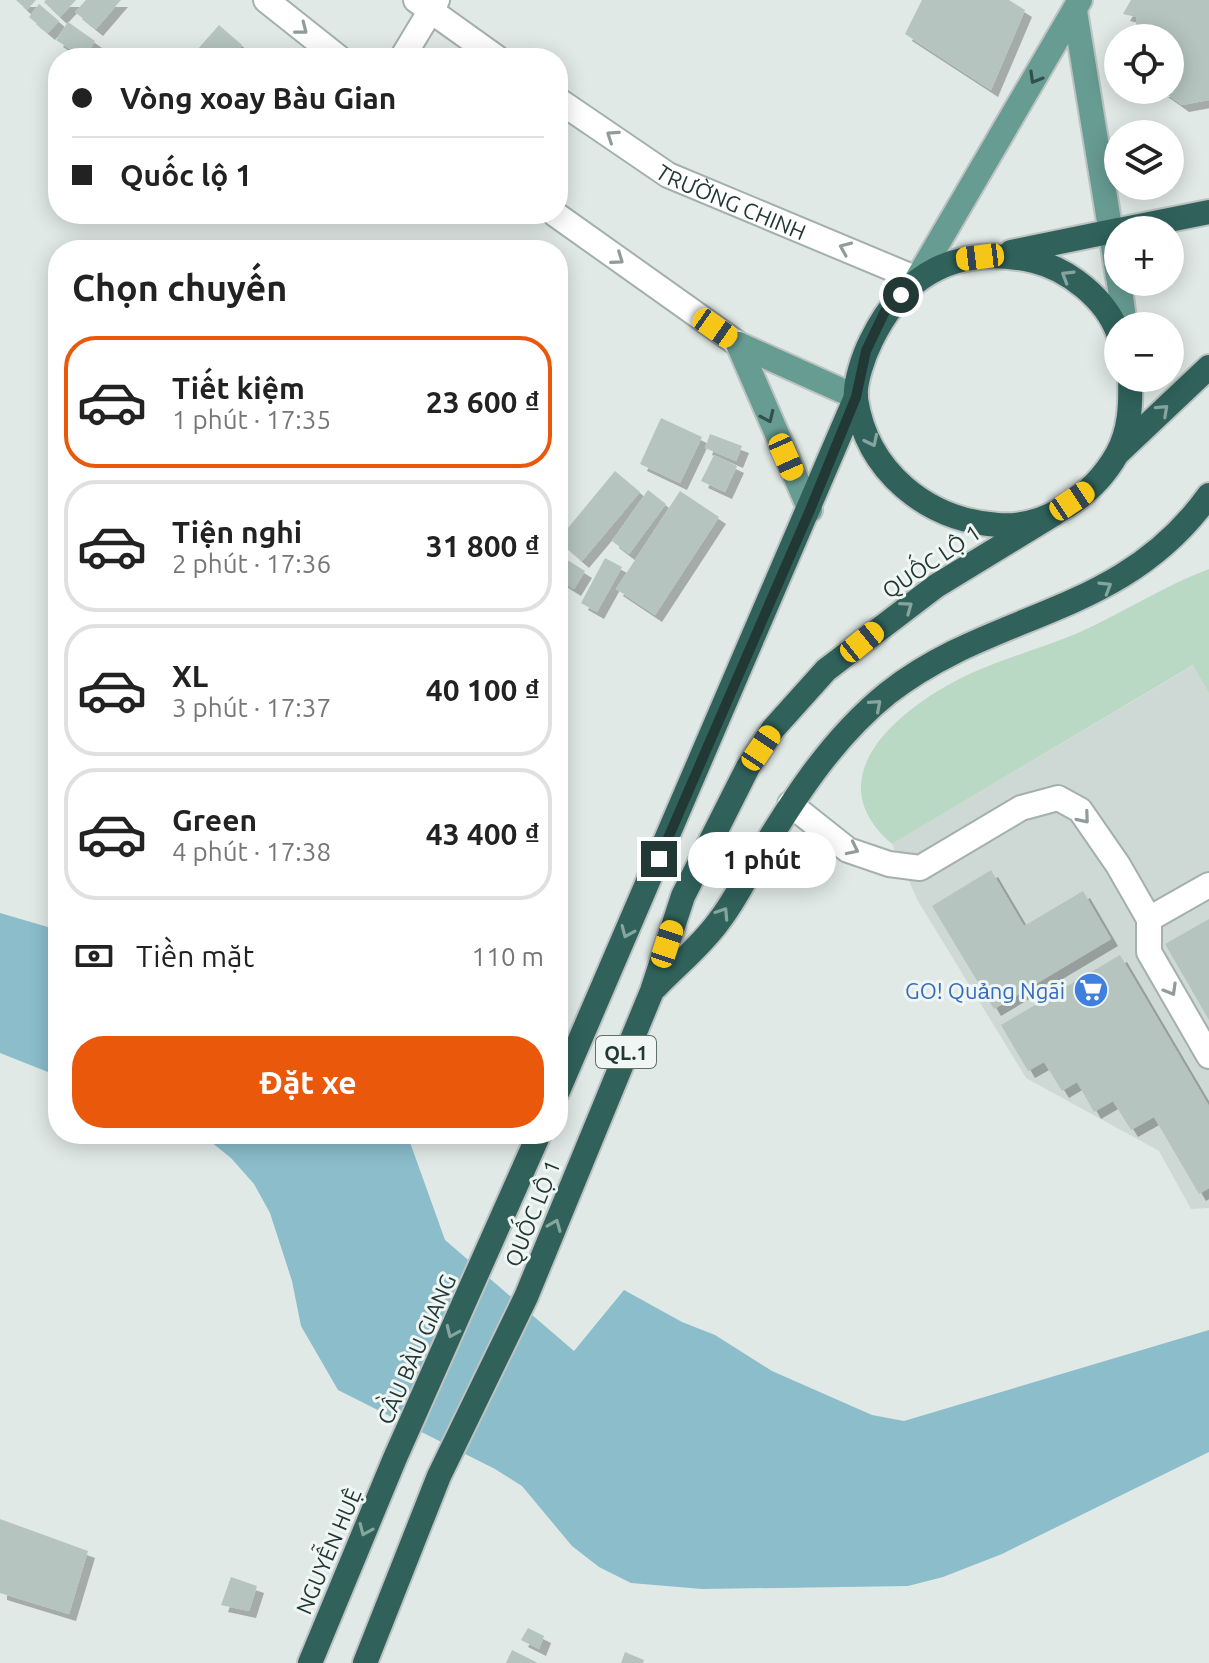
<!DOCTYPE html>
<html lang="vi">
<meta charset="utf-8">
<style>
body{margin:0;font-family:Ubuntu,sans-serif;background:#f6f6f6;color:#222;height:100vh;display:flex;flex-direction:column;font-size:30px;white-space:nowrap}
*{box-sizing:border-box;margin:0}
p{font-size:26px;color:#767676}
.icon{flex:none;width:44px;height:44px;fill:none;stroke:currentColor;stroke-width:2;stroke-linecap:round;stroke-linejoin:round}
.map{position:relative;flex:1;overflow:hidden}
.sheet{position:absolute;left:48px;top:240px;width:520px;height:904px;display:flex;flex-direction:column;background:#fff;border-radius:32px;box-shadow:0 4px 20px #0003}
.sheet>*{flex:none}
.hud{position:absolute;left:48px;top:48px;width:520px;height:176px;border-radius:32px;box-shadow:0 4px 20px #0003;display:grid;align-content:center;height:176px;padding:0 24px;background:#fff}
.fabs{position:absolute;left:1104px;top:24px;display:grid;gap:16px}
.fabs a{display:grid;place-items:center;width:80px;height:80px;border-radius:50%;background:#fff;box-shadow:0 4px 20px #0003;font-size:40px}
.end{position:absolute;width:36px;height:36px;margin:-18px;border:10px solid #223834;background:#fff;box-shadow:0 0 0 4px #fff}
.from{border-radius:50%}
.bubble{position:absolute;height:56px;border-radius:28px;background:#fff;box-shadow:0 4px 20px #0003;font-size:26px;font-weight:700;line-height:56px;text-align:center}
.car{position:absolute;width:24px;height:48px;margin:-24px -12px;border-radius:10px;box-shadow:0 0 6px 2px #0007;background:linear-gradient(#f5c518 24%,#345 0 40%,#f5c518 0 76%,#345 0 86%,#f5c518 0)}
.hud b{display:flex;align-items:center;gap:28px;height:76px;font-size:30px}
.hud b+b{border-top:2px solid #e0e0e0}
.hud i{width:20px;height:20px;background:#222}
ul{padding:0;list-style:none}
li{display:flex;align-items:center;gap:24px;height:132px;margin:0 16px 12px;padding:0 8px;border:4px solid #e0e0e0;border-radius:32px}
li div{flex:1}
li b{display:block;font-size:30px}
li em{font-style:normal;font-weight:700}
li.selected{border-color:#ea580c}
li>.icon{width:72px;height:72px;stroke-width:1.5}
h2{padding:0 24px;font-size:36px;line-height:96px}
.pay{display:flex;align-items:center;gap:20px;height:88px;padding:0 24px;font-size:30px}
.pay p{margin-inline-start:auto}
.cta{display:flex;gap:16px;margin-top:auto;padding:16px 24px}
.cta a{flex:1;height:92px;border-radius:32px;background:#ea580c;color:#fff;font-size:32px;font-weight:700;line-height:92px;text-align:center}
.map>svg:first-child{display:block}
.built{fill:#ced9d5}
.green{fill:#bad9c4}
.water{fill:#8bbdcb}
.building{fill:#b5c4bf;filter:url(#shadow)}
.lines{fill:none;stroke-linecap:round;stroke-linejoin:round}
.minor-casing{stroke:#a3b0ad;stroke-width:28}
.major-casing{stroke:#bdc3c2;stroke-width:28}
.highway-casing{stroke:#bdc3c2;stroke-width:28}
.minor{stroke:#fff;stroke-width:24}
.major{stroke:#679c92;stroke-width:24}
.highway{stroke:#30625b;stroke-width:24}
.oneway{stroke:#909c9a}
.oneway2{stroke:#33514c}
.oneway3{stroke:#86a59f}
.route{stroke:#223834;stroke-width:10}
.labels{text-anchor:middle;dominant-baseline:central;stroke-width:6;stroke-linejoin:round;paint-order:stroke}
.shield{fill:#f0f6f3;stroke:#60716d;stroke-width:2}
.shield-label{font-size:20px;font-weight:bold;fill:#223834}
.street-label{font-size:22px;fill:#223834;stroke:#f0f6f3}
.shop-label{font-size:22px;fill:#366cbe;stroke:#f0f6f3;text-anchor:end}
</style>
<div class="map">
<svg width="1209" height="1663" viewBox="0 0 1209 1663">
<defs>
<filter id="shadow"><feDropShadow dx="7" dy="7" stdDeviation="0" flood-color="#0004"/></filter>
</defs>
<rect width="100%" height="100%" fill="#e0e9e6"/>
<path class="built" d="M1209,656V1208L1191,1209L1159,1151L1026,1078L918,901L892,844Z"/>
<path class="green" d="M1209,569V693L1193,665L892,844C820,782 888,719 948,685C988,662 1035,651 1078,633C1122,613 1164,586 1209,569Z"/>
<g class="water">
<path d="M0,913L58,930V1076L0,1053Z"/>
<path d="M201,1134H407L445,1240L574,1351L624,1290L682,1322L715,1335L772,1371L872,1415L904,1421L1209,1330V1452L1002,1554L943,1577L908,1586L702,1589L631,1583L599,1567L572,1546L522,1486L495,1469L338,1390L301,1326L292,1281L270,1213L254,1184L231,1158Z"/>
</g>
<g class="building">
<path d="M16,0H36L27,10Z"/>
<path d="M46,0H76L60,17L44,2Z"/>
<path d="M86,0H121L96,29L75,12Z"/>
<path d="M922,0H1009L1025,10L991,90L905,34Z"/>
<path d="M1131,0H1209V100L1182,105L1161,90H1170V38H1136V17L1123,14Z"/>
<path d="M39,4L59,21L48,33L29,17Z"/>
<path d="M68,22L95,41L84,58L56,40Z"/>
<path d="M219,25L242,45L231,58H190Z"/>
<path d="M661,418L702,437L680,483L640,464Z"/>
<path d="M710,434L742,446L736,461L705,448Z"/>
<path d="M714,455L737,466L725,492L701,481Z"/>
<path d="M615,471L640,492L582,561L558,540Z"/>
<path d="M648,490L666,504L629,554L612,541Z"/>
<path d="M680,491L719,517L655,615L616,589Z"/>
<path d="M558,554L585,571L574,589L558,579Z"/>
<path d="M605,558L622,567L597,612L581,603Z"/>
<path d="M991,870L1024,926L1083,891L1111,939L994,1009L932,906Z"/>
<path d="M1209,919V1020L1165,944Z"/>
<path d="M1120,955L1209,1106V1188L1199,1194L1154,1117L1131,1130L1113,1101L1094,1112L1077,1082L1062,1091L1044,1062L1028,1071L1001,1025Z"/>
<path d="M0,1519L88,1551L69,1614L0,1593Z"/>
<path d="M231,1577L257,1586L249,1611L221,1605Z"/>
<path d="M528,1628L544,1636L539,1649L521,1640Z"/>
<path d="M512,1650L538,1663H506Z"/>
<path d="M625,1652L644,1660L643,1663H621Z"/>
</g>
<g class="lines">
<g class="minor-casing">
<g id="minor">
<path d="M266,0L339,58"/>
<path d="M416,0L497,58"/>
<path d="M402,58L437,0"/>
<path id="s1" d="M558,100L668,175L917,279"/>
<path d="M555,214L738,344"/>
<path d="M790,804L848,850L889,864L920,868L1021,808L1058,798L1080,810L1118,865L1149,919V952L1209,1056"/>
<path d="M1149,919L1209,885"/>
</g>
</g>
<g class="major-casing">
<g id="major">
<path d="M1075,11L1118,277"/>
<path d="M917,279L1080,0"/>
<path d="M1119,282L1125,326"/>
<path d="M738,344L810,510"/>
<path d="M738,344L856,397"/>
</g>
</g>
<g class="highway-casing">
<g id="highway">
<path d="M1119,230L1209,212"/>
<path d="M1011,252L1118,230"/>
<path d="M1118,333C1106,299 1068,269 1034,261C959,244 904,272 871,341C864,355 854,383 856,399C867,472 927,520 998,525C1045,529 1094,495 1117,454C1130,431 1131,404 1130,378"/>
<path d="M1119,452L1209,367"/>
<path d="M656,987C677,965 702,945 719,921C734,902 745,879 757,859C794,798 832,738 888,693C994,610 1122,617 1209,495"/>
<path d="M558,1091L856,397"/>
<path d="M310,1663L395,1458L539,1134"/>
<path d="M365,1663L439,1476L526,1297L652,991L683,896L748,767L773,729L826,670L936,586L1054,514"/>
</g>
</g>
<use href="#minor" class="minor"/>
<use href="#major" class="major"/>
<use href="#highway" class="highway"/>
</g>
<defs><path id="oneway-chevron" d="M-2-3.5L2.5 0L-2 3.5" fill="none" stroke-width="1.6" stroke-linecap="round" stroke-linejoin="round" transform="scale(2)"/></defs>
<g class="oneway">
<use href="#oneway-chevron" transform="translate(302 29) rotate(38)"/>
<use href="#oneway-chevron" transform="translate(612 136) rotate(-146)"/>
<use href="#oneway-chevron" transform="translate(845 248) rotate(-157)"/>
<use href="#oneway-chevron" transform="translate(618 259) rotate(35)"/>
<use href="#oneway-chevron" transform="translate(1084 818) rotate(50)"/>
<use href="#oneway-chevron" transform="translate(853 849) rotate(26)"/>
<use href="#oneway-chevron" transform="translate(1171 990) rotate(60)"/>
</g>
<g class="oneway2">
<use href="#oneway-chevron" transform="translate(1035 78) rotate(120)"/>
<use href="#oneway-chevron" transform="translate(768 417) rotate(66)"/>
</g>
<g class="oneway3">
<use href="#oneway-chevron" transform="translate(1067 276) rotate(-149)"/>
<use href="#oneway-chevron" transform="translate(1163 410) rotate(-43)"/>
<use href="#oneway-chevron" transform="translate(872 441) rotate(64)"/>
<use href="#oneway-chevron" transform="translate(1106 587) rotate(-31)"/>
<use href="#oneway-chevron" transform="translate(907 607) rotate(-36)"/>
<use href="#oneway-chevron" transform="translate(876 705) rotate(-41)"/>
<use href="#oneway-chevron" transform="translate(723 913) rotate(-57)"/>
<use href="#oneway-chevron" transform="translate(627 932) rotate(113)"/>
<use href="#oneway-chevron" transform="translate(555 1225) rotate(-68)"/>
<use href="#oneway-chevron" transform="translate(452 1332) rotate(114)"/>
<use href="#oneway-chevron" transform="translate(365 1530) rotate(113)"/>
</g>
<g class="lines">
<path class="route" d="M659,859L810,510L856,397L866,351L885,311L901,295"/>
</g>
<defs>
<g id="supermarket-disc" transform="scale(1.8)"><circle r="9.5" fill="#3f7fe0" stroke="#f0f6f3"/><path d="M-6-5.5h2.5l.6 2H6L4.5 2H-2.5L-4.4-4H-6ZM-1.5 3.2a1.3 1.3 0 1 0 .1 0ZM3 3.2a1.3 1.3 0 1 0 .1 0Z" fill="#fff"/></g>
</defs>
<g fill-rule="evenodd">
<use href="#supermarket-disc" x="1091" y="990"/>
</g>
<g class="labels">
<rect class="shield" x="596" y="1036" width="60" height="32" rx="6"/>
<g class="shield-label">
<text x="626" y="1052">QL.1</text>
</g>
<g class="street-label">
<text stroke="none"><textPath href="#s1" startOffset="202">TRƯỜNG CHINH</textPath></text>
<text transform="translate(931 561) rotate(-34)">QUỐC LỘ 1</text>
<text transform="translate(532 1213) rotate(-68)">QUỐC LỘ 1</text>
<text transform="translate(416 1349) rotate(-66)">CẦU BÀU GIANG</text>
<text transform="translate(328 1551) rotate(-67)">NGUYỄN HUỆ</text>
</g>
<g class="shop-label">
<text x="1065" y="990">GO! Quảng Ngãi</text>
</g>
</g>
</svg>
<div class="fabs">
<a><svg class="icon" aria-label="locate" viewBox="0 0 24 24"><circle cx="12" cy="12" r="6"/><path d="M12 2v4M12 18v4M2 12h4M18 12h4"/></svg></a>
<a><svg class="icon" aria-label="layers" viewBox="0 0 24 24"><path d="M12 4l9 5-9 5-9-5zM3 14l9 5 9-5"/></svg></a>
<a>+</a>
<a>−</a>
</div>
<i class="end from" style="left:901px;top:295px"></i>
<i class="end" style="left:659px;top:859px"></i>
<div class="bubble" style="left:688px;top:832px;width:148px">1 phút</div>
<i class="car" style="left:980px;top:257px;rotate:263deg"></i>
<i class="car" style="left:715px;top:328px;rotate:125deg"></i>
<i class="car" style="left:786px;top:457px;rotate:156deg"></i>
<i class="car" style="left:1072px;top:501px;rotate:56deg"></i>
<i class="car" style="left:862px;top:642px;rotate:51deg"></i>
<i class="car" style="left:761px;top:748px;rotate:34deg"></i>
<i class="car" style="left:667px;top:944px;rotate:18deg"></i>
<div class="hud">
<b><i class="from"></i>Vòng xoay Bàu Gian</b>
<b><i></i>Quốc lộ 1</b>
</div>
<section class="sheet">
<h2>Chọn chuyến</h2>
<ul>
<li class="selected"><svg class="icon" aria-label="car" viewBox="0 0 24 24"><path d="M5 17H2v-5l4-1 3-4h7l3 4 3 1v5h-3M9 17h6M6 11h13"/><circle cx="7" cy="17" r="2"/><circle cx="17" cy="17" r="2"/></svg><div><b>Tiết kiệm</b><p>1 phút · 17:35</p></div><em>23 600 ₫</em></li>
<li><svg class="icon" aria-label="car" viewBox="0 0 24 24"><path d="M5 17H2v-5l4-1 3-4h7l3 4 3 1v5h-3M9 17h6M6 11h13"/><circle cx="7" cy="17" r="2"/><circle cx="17" cy="17" r="2"/></svg><div><b>Tiện nghi</b><p>2 phút · 17:36</p></div><em>31 800 ₫</em></li>
<li><svg class="icon" aria-label="car" viewBox="0 0 24 24"><path d="M5 17H2v-5l4-1 3-4h7l3 4 3 1v5h-3M9 17h6M6 11h13"/><circle cx="7" cy="17" r="2"/><circle cx="17" cy="17" r="2"/></svg><div><b>XL</b><p>3 phút · 17:37</p></div><em>40 100 ₫</em></li>
<li><svg class="icon" aria-label="car" viewBox="0 0 24 24"><path d="M5 17H2v-5l4-1 3-4h7l3 4 3 1v5h-3M9 17h6M6 11h13"/><circle cx="7" cy="17" r="2"/><circle cx="17" cy="17" r="2"/></svg><div><b>Green</b><p>4 phút · 17:38</p></div><em>43 400 ₫</em></li>
</ul>
<div class="pay"><svg class="icon" aria-label="cash" viewBox="0 0 24 24"><path d="M3 7h18v10H3z"/><circle cx="12" cy="12" r="2"/></svg>Tiền mặt<p>110 m</p></div>
<div class="cta"><a>Đặt xe</a></div>
</section>
</div>
